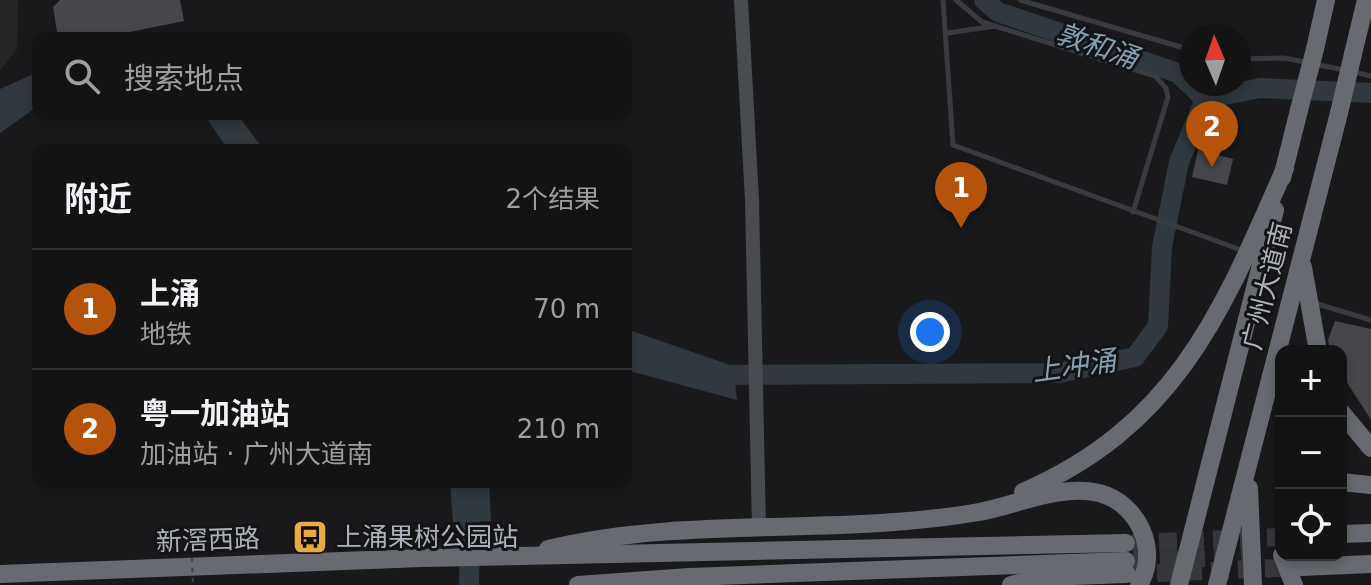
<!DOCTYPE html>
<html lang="zh">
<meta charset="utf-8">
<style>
:root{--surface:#131314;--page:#202022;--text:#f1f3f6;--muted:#9d9ea0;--line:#323234;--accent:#b45309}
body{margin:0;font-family:"DejaVu Sans","Noto Sans SC",sans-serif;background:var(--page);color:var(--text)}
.controls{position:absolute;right:24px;bottom:24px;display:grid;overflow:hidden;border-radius:16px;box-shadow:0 4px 12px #0003}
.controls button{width:72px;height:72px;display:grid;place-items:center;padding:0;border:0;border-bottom:2px solid var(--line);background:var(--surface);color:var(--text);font:40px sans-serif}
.compass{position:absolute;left:1179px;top:24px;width:72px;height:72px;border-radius:50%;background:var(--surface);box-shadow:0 4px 12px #0003;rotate:358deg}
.you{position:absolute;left:930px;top:332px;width:28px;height:28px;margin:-20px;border:6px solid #fff;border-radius:50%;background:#1a73e8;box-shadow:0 0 0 12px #1a73e833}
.badge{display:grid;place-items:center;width:52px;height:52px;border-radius:50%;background:var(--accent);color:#fff;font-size:26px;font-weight:700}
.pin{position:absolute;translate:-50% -66px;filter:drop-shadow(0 2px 4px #0008)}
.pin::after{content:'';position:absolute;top:42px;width:28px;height:24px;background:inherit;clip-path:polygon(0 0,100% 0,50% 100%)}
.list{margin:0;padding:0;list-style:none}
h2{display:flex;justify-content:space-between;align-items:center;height:104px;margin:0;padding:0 32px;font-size:34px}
h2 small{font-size:26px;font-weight:400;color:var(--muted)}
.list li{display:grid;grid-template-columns:52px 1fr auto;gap:24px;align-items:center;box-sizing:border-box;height:120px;padding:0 32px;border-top:2px solid var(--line)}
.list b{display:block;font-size:30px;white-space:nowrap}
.list p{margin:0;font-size:26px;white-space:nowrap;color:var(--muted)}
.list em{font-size:26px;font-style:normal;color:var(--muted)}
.icon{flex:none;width:44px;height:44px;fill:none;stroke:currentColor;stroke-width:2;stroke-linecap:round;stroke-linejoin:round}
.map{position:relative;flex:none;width:1371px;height:585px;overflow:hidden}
.search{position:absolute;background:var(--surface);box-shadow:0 4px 12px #0003;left:32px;top:32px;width:600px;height:88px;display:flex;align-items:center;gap:20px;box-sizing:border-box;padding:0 28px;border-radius:16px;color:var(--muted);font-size:30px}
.panel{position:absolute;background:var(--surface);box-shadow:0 4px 12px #0003;left:32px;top:144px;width:600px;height:344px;border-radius:16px}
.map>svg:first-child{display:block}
</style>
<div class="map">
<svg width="1371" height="585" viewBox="0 0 1371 585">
<rect width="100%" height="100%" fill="#19191b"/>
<path fill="#252528" d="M 0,0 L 18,0 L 17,49 L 0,71 Z"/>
<g fill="#2f393f">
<path d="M 38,72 L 38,106 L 0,133 L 0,89 Z"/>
<path d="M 204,114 L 237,114 L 264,150 L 228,150 Z"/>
<path d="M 626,329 L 733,366 L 737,400 L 626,370 Z"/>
<path d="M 450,482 L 489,482 L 491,521 L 453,522 Z"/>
</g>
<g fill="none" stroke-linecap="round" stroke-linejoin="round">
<g stroke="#2f393f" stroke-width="20">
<path d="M 984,0 L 998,12 L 1178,73 L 1205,99"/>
<path d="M 710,375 L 1059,373 L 1135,357 L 1158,326 L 1162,247 L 1179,162 L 1205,99 L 1260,88 L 1371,93"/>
<path d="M 469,585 L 471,482"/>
</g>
</g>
<g fill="#46474b">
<path d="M 60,0 L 180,0 L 184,21 L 100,38 L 58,38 L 53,7 Z"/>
<path d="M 1198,150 L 1233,159 L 1227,185 L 1192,177 Z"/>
<path d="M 1335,321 L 1371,329 L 1371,420 L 1341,373 L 1341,351 L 1330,351 L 1328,340 Z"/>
</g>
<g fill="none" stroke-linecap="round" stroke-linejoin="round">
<g stroke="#36373b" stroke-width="18" stroke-dasharray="18 9" stroke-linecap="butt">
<path d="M 1132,543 L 1281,537"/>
<path d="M 1133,561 L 1268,556"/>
<path d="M 1130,574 L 1300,567"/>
</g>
<path stroke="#404347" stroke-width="2" stroke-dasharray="4 6" stroke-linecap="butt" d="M 191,538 L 196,528 L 202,535 L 205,551"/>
<g stroke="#3a3b40" stroke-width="5">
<path d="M 943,0 L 953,145 L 1244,251"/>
<path d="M 956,0 L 982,22 L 1155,76 L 1166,88 L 1168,97 L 1133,212"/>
<path d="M 1020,0 L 1191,50"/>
<path d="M 948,33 L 995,26"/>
<path d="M 1239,59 L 1284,58 L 1344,70"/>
<path d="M 1354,72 L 1371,76"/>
<path d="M 1314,303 L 1371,320"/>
</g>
<path stroke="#484b50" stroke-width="14" d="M 741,0 L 752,200 L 759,528"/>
<g stroke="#676a71" stroke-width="18">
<path d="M 1315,49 L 1326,0"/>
<path d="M 1353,54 L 1366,0"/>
<path d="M 1282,178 L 1299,110"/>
<path d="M 1303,267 L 1318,351"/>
<path d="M 1341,412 L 1371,448"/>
<path d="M 1341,482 L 1371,485"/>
<path d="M 1249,488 L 1253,585"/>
<path d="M 1023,492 C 1177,425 1222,312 1285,168"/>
<path d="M 1341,534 L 1371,533"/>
<path d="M 548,549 C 689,515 837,537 979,512 C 1017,505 1060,484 1099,493 C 1138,503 1160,550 1139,585"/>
<path d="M 1282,555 L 1294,585"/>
<path d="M 1302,567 L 1371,564"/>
<path d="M 0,574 L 422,558 L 1126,543"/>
<path d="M 578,585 L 689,577 L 1126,561"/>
<path d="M 1011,585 L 1045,577 L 1127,574"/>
<path d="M 1179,585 L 1275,210"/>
<path d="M 1217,585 L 1339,113"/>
</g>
<path stroke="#404347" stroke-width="2" stroke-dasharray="4 6" stroke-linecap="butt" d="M 191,538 L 193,585"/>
<g stroke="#676a71" stroke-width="18">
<path d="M 1299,110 L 1315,49"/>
<path d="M 1339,113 L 1353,54"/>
</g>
</g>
<defs>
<g id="bus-square" transform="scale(1.8)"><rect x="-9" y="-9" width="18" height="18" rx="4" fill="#eaaa42" stroke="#141416"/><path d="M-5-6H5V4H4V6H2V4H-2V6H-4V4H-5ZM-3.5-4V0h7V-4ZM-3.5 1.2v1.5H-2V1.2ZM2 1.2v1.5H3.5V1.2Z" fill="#111"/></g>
</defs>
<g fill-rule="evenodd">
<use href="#bus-square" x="310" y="537"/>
</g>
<g text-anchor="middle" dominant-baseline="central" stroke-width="6" stroke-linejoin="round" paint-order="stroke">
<g font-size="26" fill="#acb1ba" stroke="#141416">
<text transform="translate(1267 286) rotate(-76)">广州大道南</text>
<text transform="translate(208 540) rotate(-2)">新滘西路</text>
</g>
<g font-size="26" fill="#acb1ba" stroke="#141416" text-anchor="start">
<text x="336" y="537">上涌果树公园站</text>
</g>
<g font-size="28" font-style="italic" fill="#85a0b3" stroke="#141416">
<text transform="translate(1097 46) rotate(19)">敦和涌</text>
<text transform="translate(1074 366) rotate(-8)">上冲涌</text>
</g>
</g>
</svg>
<div class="controls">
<button>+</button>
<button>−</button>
<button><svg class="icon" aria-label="locate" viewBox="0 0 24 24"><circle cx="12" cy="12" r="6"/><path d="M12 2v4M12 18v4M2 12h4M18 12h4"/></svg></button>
</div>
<svg class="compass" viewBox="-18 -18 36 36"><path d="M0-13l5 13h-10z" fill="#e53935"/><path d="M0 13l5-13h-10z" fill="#9d9ea0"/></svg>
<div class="you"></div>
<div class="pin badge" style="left:961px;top:228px">1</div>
<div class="pin badge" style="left:1212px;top:167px">2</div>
<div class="search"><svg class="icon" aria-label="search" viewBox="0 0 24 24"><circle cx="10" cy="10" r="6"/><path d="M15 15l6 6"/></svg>搜索地点</div>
<section class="panel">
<h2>附近<small>2个结果</small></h2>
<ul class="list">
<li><span class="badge">1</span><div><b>上涌</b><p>地铁</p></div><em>70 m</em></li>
<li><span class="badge">2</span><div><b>粤一加油站</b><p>加油站 · 广州大道南</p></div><em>210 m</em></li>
</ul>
</section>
</div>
